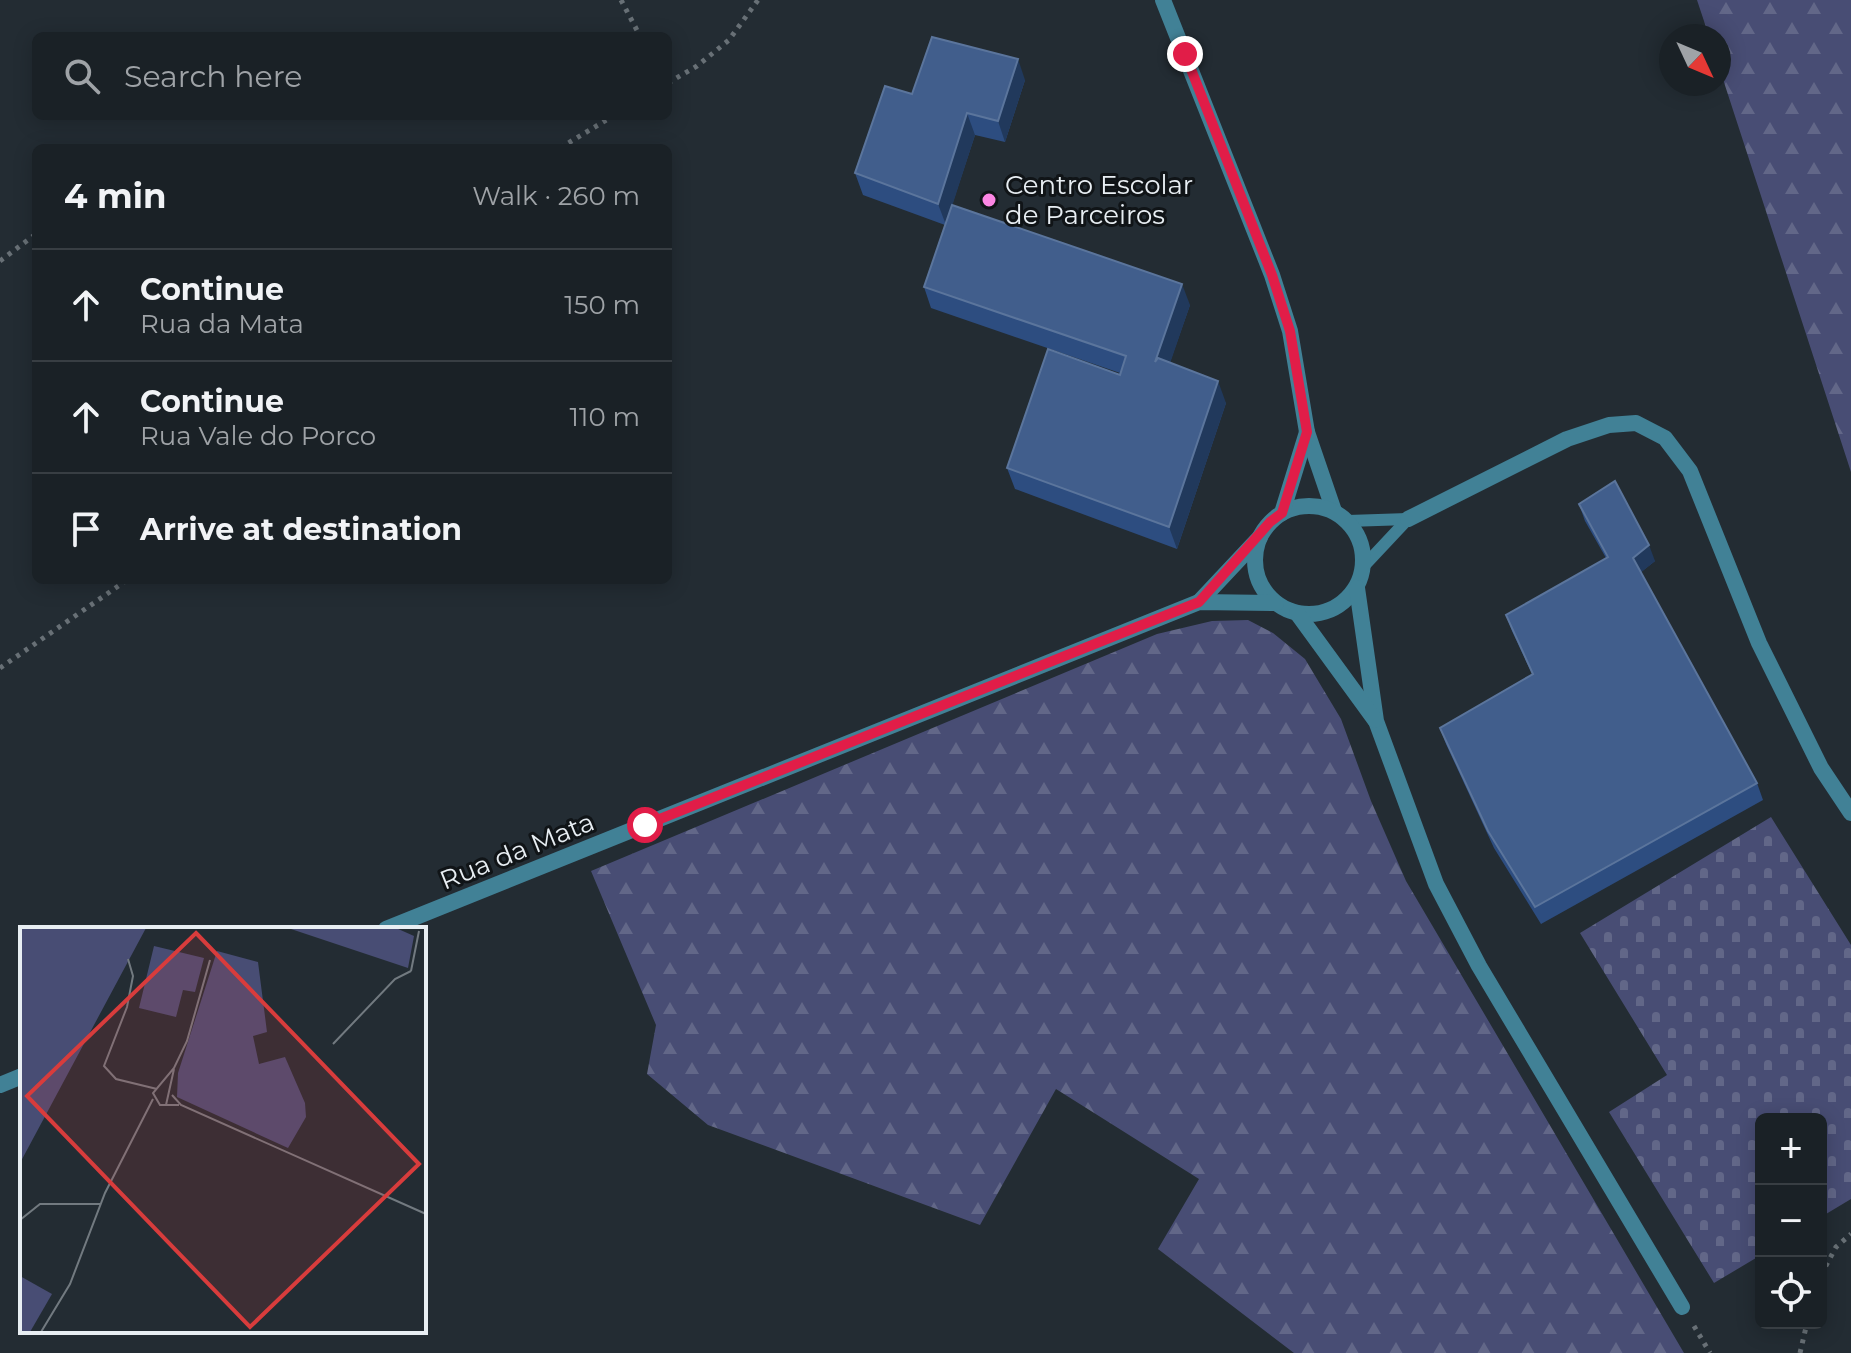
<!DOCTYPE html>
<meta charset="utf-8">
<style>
:root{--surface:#1a2126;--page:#272e32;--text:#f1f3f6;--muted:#9fa3a7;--line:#383e43}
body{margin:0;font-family:Montserrat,sans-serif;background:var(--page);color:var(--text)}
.controls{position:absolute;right:24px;bottom:24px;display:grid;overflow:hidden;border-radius:12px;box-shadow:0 4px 20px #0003}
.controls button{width:72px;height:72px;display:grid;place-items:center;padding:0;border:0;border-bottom:2px solid var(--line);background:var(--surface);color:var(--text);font:40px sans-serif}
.compass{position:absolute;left:1659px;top:24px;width:72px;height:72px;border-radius:50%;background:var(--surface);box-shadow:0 4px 20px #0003;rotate:134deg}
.stop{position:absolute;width:24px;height:24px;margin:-18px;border:6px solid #e11d48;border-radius:50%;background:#fff}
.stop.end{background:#e11d48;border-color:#fff;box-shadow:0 2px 8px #0008}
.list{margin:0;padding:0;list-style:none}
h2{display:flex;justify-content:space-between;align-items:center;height:104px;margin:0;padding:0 32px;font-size:34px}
h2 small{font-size:26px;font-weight:400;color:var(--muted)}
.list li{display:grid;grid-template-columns:52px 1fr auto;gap:24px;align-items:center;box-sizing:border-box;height:112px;padding:0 32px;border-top:2px solid var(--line)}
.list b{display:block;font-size:30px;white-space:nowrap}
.list p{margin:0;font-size:26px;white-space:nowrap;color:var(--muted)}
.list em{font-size:26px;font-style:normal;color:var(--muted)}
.icon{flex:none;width:44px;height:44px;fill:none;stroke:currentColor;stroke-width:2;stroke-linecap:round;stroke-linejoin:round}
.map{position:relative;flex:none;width:1851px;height:1353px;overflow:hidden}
.search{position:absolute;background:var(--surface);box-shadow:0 4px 20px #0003;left:32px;top:32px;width:640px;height:88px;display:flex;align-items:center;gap:20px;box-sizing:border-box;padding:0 28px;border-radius:12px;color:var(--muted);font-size:30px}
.panel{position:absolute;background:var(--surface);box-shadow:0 4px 20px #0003;left:32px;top:144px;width:640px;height:440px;border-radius:12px}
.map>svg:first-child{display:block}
</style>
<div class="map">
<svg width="1851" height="1353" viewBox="0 0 1851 1353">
<defs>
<pattern id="forest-firs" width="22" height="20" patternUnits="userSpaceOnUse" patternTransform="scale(2)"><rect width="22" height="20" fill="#484d74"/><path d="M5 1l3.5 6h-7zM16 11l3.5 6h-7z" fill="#626788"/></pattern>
<pattern id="cemetery-stones" width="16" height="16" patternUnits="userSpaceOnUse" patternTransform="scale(2)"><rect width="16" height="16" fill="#484d74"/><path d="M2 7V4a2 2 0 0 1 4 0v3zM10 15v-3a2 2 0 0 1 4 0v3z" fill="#626788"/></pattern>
</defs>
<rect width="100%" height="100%" fill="#232c33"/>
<g fill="url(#forest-firs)">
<path d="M 1697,0 L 1851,0 L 1851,472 L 1719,67 L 1719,36 L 1709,36 Z"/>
<path d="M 1248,620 L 1273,633 L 1305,659 L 1341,719 L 1371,801 L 1406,881 L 1684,1353 L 1294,1353 L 1158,1249 L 1199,1179 L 1056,1089 L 980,1225 L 708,1125 L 647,1074 L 656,1025 L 591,871 L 1157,634 L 1212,621 Z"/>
</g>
<path fill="url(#cemetery-stones)" d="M 1771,817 L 1851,945 L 1851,1199 L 1821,1217 L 1821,1119 L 1761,1119 L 1761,1255 L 1714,1283 L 1609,1112 L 1667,1075 L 1580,933 Z"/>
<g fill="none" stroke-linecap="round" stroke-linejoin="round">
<g stroke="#687076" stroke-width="5" stroke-dasharray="4 6" stroke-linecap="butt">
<path d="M 621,0 L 640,36"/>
<path d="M 668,83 L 697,66 L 729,40 L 758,0"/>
<path d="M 560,148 L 613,116"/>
<path d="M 0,261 L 36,234"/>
<path d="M 0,668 L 127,580"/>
<path d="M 1821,1275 L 1836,1247 L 1851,1234"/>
<path d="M 1694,1326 L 1710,1353"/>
<path d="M 1800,1353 L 1807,1323"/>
</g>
<g stroke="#418196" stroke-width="12">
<path d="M 1348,521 L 1408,519"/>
<path d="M 1363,567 L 1408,519"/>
</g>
<g stroke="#418196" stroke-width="16">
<path d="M 1163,0 L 1272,275 L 1290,331 L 1307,432 L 1334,511"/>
<circle cx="1309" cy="560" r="54"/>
<path d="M 1282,513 L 1307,432"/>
<path d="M 1408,519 L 1567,439 L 1609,425 L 1636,423 L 1665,438 L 1690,471 L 1759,643 L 1821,768 L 1851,813"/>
<path d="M 1357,588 L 1376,721 L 1436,884 L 1479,966 L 1682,1307"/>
<path d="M 1199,602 L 1260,537"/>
<path d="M 1297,613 L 1375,720"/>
<path d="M 386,929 L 1199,602 L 1276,603"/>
<path d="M 0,1085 L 22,1076"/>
</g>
</g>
<g fill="#2d4d80">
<path d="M 1025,80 L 1005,142 L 975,135 L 952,205 L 1190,305 L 1170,362 L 1226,403 L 1177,549 L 1015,489 L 1007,468 L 1120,373 L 931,308 L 924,287 L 945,225 L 863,195 L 855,173 L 912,94 Z"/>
<path d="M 1579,504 L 1655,561 L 1641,572 L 1757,783 L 1763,800 L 1541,924 L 1494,848 L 1446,744 L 1440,728 L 1532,674 L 1512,631 L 1506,615 L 1606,558 L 1585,521 Z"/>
</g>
<g fill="#21395c">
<path d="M 1018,59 L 1025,80 L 1005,142 L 998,121 Z"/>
<path d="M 967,113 L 975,135 L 946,225 L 938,204 Z"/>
<path d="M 1182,284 L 1190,305 L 1163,384 L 1155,362 Z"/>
<path d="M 1218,381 L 1226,403 L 1177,549 L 1169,527 Z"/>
<path d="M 1649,545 L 1655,561 L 1639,574 L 1633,558 Z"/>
</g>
<g fill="#415e8c" stroke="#5b759c" stroke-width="2">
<path d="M 932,37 L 1018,59 L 998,121 L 967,113 L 938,204 L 855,173 L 885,86 L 912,94 Z"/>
<path d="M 952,205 L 1182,284 L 1155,362 L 1158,358 L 1218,381 L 1169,527 L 1007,468 L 1048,349 L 1120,375 L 1126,356 L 924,287 Z"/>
<path d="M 1615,481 L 1649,545 L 1633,558 L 1757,783 L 1535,907 L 1488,831 L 1440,728 L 1533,674 L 1506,615 L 1608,557 L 1579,504 Z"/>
</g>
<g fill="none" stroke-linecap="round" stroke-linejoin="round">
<path stroke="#e11d48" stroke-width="10" d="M 645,825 L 1199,602 L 1270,522 L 1282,513 L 1307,432 L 1290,331 L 1272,275 L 1185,54"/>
</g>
<circle fill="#fc86e4" stroke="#101417" stroke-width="3" cx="989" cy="200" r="8"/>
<g text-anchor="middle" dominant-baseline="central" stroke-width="6" stroke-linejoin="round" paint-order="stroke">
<g font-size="26" fill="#e8eef3" stroke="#101417" text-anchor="start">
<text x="1005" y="185">Centro Escolar<tspan x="1005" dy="30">de Parceiros</tspan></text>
</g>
<g font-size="26" fill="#e8eef3" stroke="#101417">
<text transform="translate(517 851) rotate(-22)">Rua da Mata</text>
</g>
</g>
<g transform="translate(20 927)">
<rect width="406" height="406" fill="#232c33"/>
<path d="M 0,1 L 126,1 L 0,236 ZM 268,1 L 376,1 L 394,9 L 388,41 ZM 197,24 L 238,35 L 247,105 L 233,109 L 239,137 L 265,130 L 285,176 L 286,190 L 268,221 L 157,170 L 158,146 Z" fill="#484d74"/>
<path d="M 134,19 L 184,31 L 175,65 L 163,63 L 156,90 L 119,81 Z" fill="#484d74"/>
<path d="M 0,349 L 32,367 L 10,405 L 0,405 Z" fill="#484d74"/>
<path fill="none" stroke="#727a80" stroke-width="2" d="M 108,32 L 113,49 L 107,80 L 84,139 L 96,152 L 137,162M 391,44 L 399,4M 313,117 L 375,52 L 391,44M 152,168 L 161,178 L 406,287M 146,178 L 154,142M 159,178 L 140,178 L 133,166 L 154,141 L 167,114 L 190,33M 0,293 L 20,277 L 80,277M 21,405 L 50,357 L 85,266 L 133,172"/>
<path fill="#d83c3c" fill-opacity="0.15" stroke="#d83c3c" stroke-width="4" d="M 176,6 L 399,237 L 230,400 L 7,169 Z"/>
<rect width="406" height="406" fill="none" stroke="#e8eef3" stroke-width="4"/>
</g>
</svg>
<div class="controls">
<button>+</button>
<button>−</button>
<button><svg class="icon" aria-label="locate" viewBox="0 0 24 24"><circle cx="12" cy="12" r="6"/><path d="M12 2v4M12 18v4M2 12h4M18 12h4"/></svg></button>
</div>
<svg class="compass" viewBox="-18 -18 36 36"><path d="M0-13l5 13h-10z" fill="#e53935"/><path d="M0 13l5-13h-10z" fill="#9fa3a7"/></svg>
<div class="stop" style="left:645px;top:825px"></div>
<div class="stop end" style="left:1185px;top:54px"></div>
<div class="search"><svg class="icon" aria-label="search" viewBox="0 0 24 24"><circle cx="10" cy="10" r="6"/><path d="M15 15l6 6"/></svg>Search here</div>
<section class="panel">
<h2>4 min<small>Walk · 260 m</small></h2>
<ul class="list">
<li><svg class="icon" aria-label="ahead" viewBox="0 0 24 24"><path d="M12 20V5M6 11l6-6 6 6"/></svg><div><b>Continue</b><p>Rua da Mata</p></div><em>150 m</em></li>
<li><svg class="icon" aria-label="ahead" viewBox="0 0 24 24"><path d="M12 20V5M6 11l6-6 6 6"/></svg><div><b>Continue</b><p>Rua Vale do Porco</p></div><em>110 m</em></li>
<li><svg class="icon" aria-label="arrive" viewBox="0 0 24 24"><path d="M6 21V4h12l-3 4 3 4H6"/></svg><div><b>Arrive at destination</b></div></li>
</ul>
</section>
</div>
